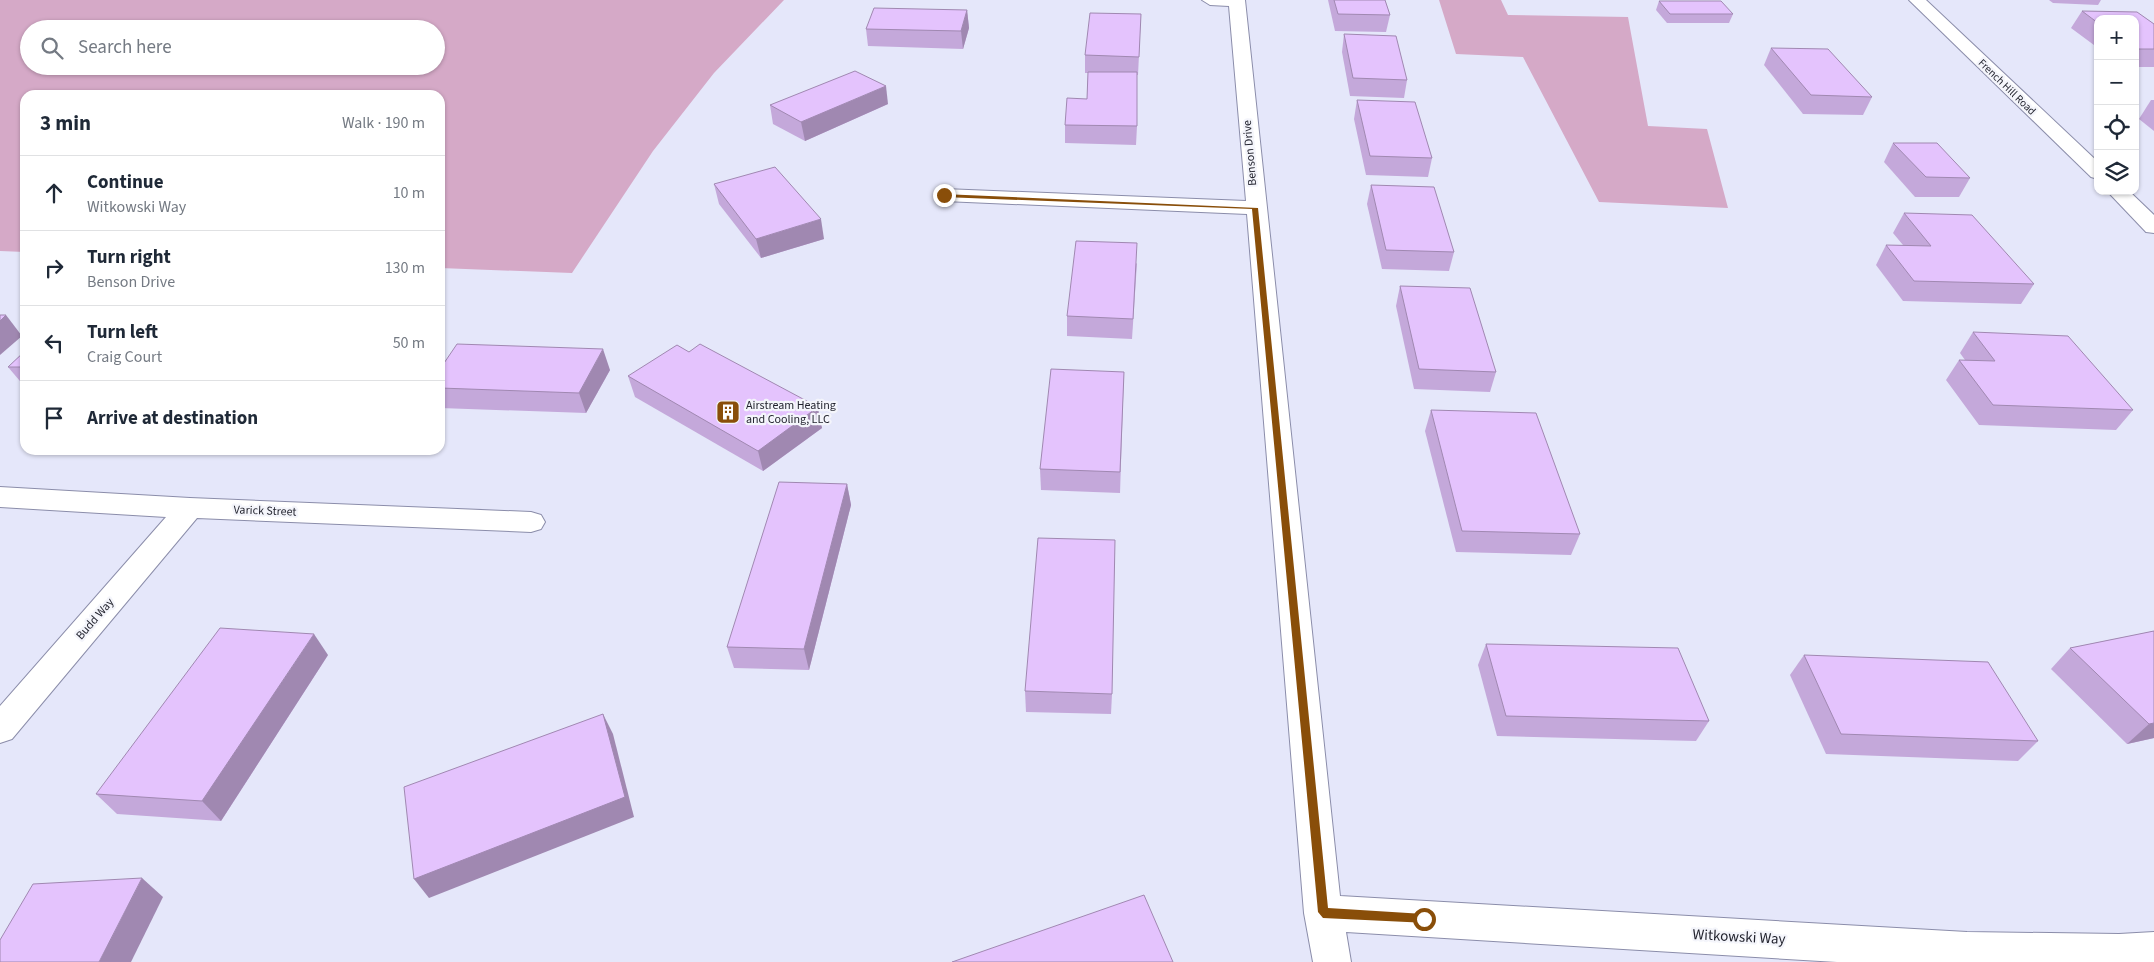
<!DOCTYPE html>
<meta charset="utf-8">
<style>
:root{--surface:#fff;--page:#f6f6f7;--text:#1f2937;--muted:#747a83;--line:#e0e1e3}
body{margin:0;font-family:"Source Sans 3",sans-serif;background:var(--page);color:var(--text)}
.controls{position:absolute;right:15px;top:15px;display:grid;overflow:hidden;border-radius:10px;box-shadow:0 1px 4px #0004}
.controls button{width:45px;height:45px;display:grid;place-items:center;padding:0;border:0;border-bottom:1px solid var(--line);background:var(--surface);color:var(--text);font:25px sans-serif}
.stop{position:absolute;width:15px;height:15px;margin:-11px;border:4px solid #894e09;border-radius:50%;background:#fff}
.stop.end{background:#894e09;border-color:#fff;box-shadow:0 1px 5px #0008}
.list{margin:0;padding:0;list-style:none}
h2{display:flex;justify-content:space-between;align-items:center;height:65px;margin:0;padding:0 20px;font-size:21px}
h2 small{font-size:16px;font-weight:400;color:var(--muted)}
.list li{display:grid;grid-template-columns:32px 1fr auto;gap:15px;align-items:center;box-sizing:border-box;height:75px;padding:0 20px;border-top:1px solid var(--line)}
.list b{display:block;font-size:19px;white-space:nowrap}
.list p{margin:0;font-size:16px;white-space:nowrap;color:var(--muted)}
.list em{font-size:16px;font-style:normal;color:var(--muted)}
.icon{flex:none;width:28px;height:28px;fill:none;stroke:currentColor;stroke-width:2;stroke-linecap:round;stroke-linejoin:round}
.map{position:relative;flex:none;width:2154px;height:962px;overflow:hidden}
.search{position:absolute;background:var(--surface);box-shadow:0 1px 4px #0004;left:20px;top:20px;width:425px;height:55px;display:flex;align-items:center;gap:12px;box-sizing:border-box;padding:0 18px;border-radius:28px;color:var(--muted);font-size:19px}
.panel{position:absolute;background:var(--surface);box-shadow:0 1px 4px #0004;left:20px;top:90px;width:425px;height:365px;border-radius:15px}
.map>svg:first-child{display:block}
</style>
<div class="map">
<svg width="2154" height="962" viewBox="0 0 2154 962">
<rect width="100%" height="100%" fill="#e5e7fa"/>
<g fill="#d5a9c7" fill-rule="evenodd">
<path d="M 0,0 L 784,0 L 714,73 L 653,151 L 572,273 L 440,268 L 440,95 L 25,95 L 25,252 L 0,251 ZM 29,29 L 436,29 L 436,66 L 29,66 Z"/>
<path d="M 1439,0 L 1501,0 L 1508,15 L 1628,17 L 1648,126 L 1707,129 L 1728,208 L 1599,202 L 1523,57 L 1456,54 Z"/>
</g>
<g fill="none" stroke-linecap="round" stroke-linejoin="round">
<g stroke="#8b8daa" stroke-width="2">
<g id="street">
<path d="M 1202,0 L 1245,0 L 1340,896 L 1967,932 L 2119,934 L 2154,932 L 2154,962 L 1837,962 L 1346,932 L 1351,962 L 1313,962 L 1304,913 L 1247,214 L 944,201 L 937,199 L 934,195 L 937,191 L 944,189 L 1246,201 L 1229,6 L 1210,5 Z"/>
<path d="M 0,487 L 190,498 L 531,512 L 541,515 L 545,522 L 541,529 L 531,532 L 197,518 L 12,739 L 0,743 L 0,706 L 166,517 L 0,507 Z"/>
</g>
</g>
<g stroke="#8b8daa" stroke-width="2">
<g id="secondary">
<path d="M 1909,0 L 1926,0 L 2098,162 L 2098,179 L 2091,177 Z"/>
<path d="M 2107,191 L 2129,191 L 2154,215 L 2154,233 L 2146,232 Z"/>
</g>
</g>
<use href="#street" fill="#fff" fill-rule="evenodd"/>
<use href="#secondary" fill="#fff" fill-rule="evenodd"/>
</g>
<g fill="#c4a8da">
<path d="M 1328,0 L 1385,0 L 1390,15 L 1386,32 L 1335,31 Z"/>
<path d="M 2049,0 L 2101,0 L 2098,5 L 2053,3 Z"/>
<path d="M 1659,1 L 1733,14 L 1729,23 L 1667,23 L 1656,10 Z"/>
<path d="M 967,10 L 969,28 L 963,49 L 868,46 L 866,29 Z"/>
<path d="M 2082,11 L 2137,12 L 2154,24 L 2154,67 L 2135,67 L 2135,19 L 2098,19 L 2098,48 L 2071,28 Z"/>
<path d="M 1141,14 L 1138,75 L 1137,75 L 1137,126 L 1136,145 L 1065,143 L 1065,125 L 1087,99 L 1088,73 L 1085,73 L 1085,55 Z"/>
<path d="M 1344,34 L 1407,80 L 1404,98 L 1350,96 L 1342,52 Z"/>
<path d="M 1771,48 L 1872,97 L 1863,115 L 1803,114 L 1764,65 Z"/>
<path d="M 1357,100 L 1432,158 L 1428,177 L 1366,175 L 1354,119 Z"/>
<path d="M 2151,100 L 2154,100 L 2154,131 L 2139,119 Z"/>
<path d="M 888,104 L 805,141 L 773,124 L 770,105 Z"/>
<path d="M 1893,143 L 1970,178 L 1959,197 L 1915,197 L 1884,162 Z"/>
<path d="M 714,184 L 824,239 L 761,258 L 719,204 Z"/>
<path d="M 1371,185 L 1454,252 L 1449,271 L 1382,269 L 1367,204 Z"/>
<path d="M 1904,213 L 2034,284 L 2021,304 L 1903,301 L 1876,265 L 1886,245 L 1903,245 L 1893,233 Z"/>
<path d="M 1137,263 L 1132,339 L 1067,336 L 1067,316 Z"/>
<path d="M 1400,286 L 1496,372 L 1490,392 L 1414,389 L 1396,306 Z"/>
<path d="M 1973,332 L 2133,410 L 2116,430 L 1979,425 L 1946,380 L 1959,360 L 1965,360 L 1960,353 Z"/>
<path d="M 25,351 L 25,387 L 8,367 Z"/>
<path d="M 689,352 L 822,428 L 763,471 L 635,397 L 628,376 Z"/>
<path d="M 440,369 L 610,370 L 586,413 L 440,408 Z"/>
<path d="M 1124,372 L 1120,493 L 1041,490 L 1040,469 Z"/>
<path d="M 1431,410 L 1580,534 L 1571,555 L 1456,552 L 1425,431 Z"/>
<path d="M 847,484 L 851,505 L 809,670 L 734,668 L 727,647 Z"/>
<path d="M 2154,631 L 2154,738 L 2127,744 L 2051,669 L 2070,648 Z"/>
<path d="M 1486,644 L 1709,721 L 1696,741 L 1497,736 L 1478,665 Z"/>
<path d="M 328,655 L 221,821 L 117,814 L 96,794 Z"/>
<path d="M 1804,655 L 2038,741 L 2018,761 L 1826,754 L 1790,675 Z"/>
<path d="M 1025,691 L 1112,694 L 1111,714 L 1026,712 Z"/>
</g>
<g fill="#a088b1">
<path d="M 967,10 L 969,28 L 963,49 L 961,31 Z"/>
<path d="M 886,86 L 888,104 L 805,141 L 801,122 Z"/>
<path d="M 821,219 L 824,239 L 761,258 L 756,239 Z"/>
<path d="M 6,315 L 22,336 L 0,355 L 0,321 Z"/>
<path d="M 603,349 L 610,370 L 586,413 L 579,393 Z"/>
<path d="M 818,407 L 822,428 L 763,471 L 758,451 Z"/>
<path d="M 847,484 L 851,505 L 809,670 L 804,649 Z"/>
<path d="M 314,634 L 328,655 L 221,821 L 202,801 Z"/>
<path d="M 603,714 L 613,734 L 634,817 L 429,898 L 414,879 Z"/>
<path d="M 2154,723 L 2154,738 L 2127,744 L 2149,724 Z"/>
<path d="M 142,878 L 163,897 L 131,962 L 99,962 Z"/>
</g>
<g fill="#e4c3fd" stroke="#a088b1">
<path d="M 1334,0 L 1385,0 L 1390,15 L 1338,14 Z"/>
<path d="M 1659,1 L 1721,1 L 1733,14 L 1670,14 Z"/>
<path d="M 874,8 L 967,10 L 961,31 L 866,29 Z"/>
<path d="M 2082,11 L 2137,12 L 2154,24 L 2154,49 L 2135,49 L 2135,19 L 2098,19 L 2098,23 Z"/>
<path d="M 1090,13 L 1141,14 L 1139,57 L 1085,55 Z"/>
<path d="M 1344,34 L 1396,36 L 1407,80 L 1353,78 Z"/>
<path d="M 1771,48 L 1828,49 L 1872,97 L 1811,95 Z"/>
<path d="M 855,71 L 886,86 L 801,122 L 770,105 Z"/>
<path d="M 1088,72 L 1137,72 L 1137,126 L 1065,125 L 1067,98 L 1087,99 Z"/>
<path d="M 1357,100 L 1415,102 L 1432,158 L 1370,156 Z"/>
<path d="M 1893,143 L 1937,143 L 1970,178 L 1926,177 Z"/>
<path d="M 775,167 L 821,219 L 756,239 L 714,184 Z"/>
<path d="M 1371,185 L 1434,187 L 1454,252 L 1386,250 Z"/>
<path d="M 1904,213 L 1972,215 L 2034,284 L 1914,281 L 1886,245 L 1931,246 Z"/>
<path d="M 1076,241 L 1137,243 L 1133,319 L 1067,316 Z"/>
<path d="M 1400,286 L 1470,288 L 1496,372 L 1419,369 Z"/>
<path d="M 0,315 L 6,315 L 0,321 Z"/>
<path d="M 1973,332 L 2068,336 L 2133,410 L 1993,405 L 1959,360 L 1995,361 Z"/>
<path d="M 457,344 L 603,349 L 579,393 L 440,388 L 440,369 Z"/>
<path d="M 700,344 L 818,407 L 758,451 L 628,376 L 677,345 L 689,352 Z"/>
<path d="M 25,351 L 25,367 L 8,367 Z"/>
<path d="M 1051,369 L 1124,372 L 1120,472 L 1040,469 Z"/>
<path d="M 1431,410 L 1536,413 L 1580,534 L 1462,531 Z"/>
<path d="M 779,482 L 847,484 L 804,649 L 727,647 Z"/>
<path d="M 1038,538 L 1115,540 L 1112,694 L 1025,691 Z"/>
<path d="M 220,628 L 314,634 L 202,801 L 96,794 Z"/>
<path d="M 2154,631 L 2154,723 L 2149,724 L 2070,648 Z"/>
<path d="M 1486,644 L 1678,648 L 1709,721 L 1506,716 Z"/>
<path d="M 1804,655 L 1988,662 L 2038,741 L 1841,734 Z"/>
<path d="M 603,714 L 625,797 L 414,879 L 404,787 Z"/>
<path d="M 142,878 L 99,962 L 0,962 L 0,940 L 33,884 Z"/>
<path d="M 1144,895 L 1173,962 L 952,962 Z"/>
</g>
<path fill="#894e09" d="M 942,194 L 1258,208 L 1328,908 L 1424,914 L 1428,915 L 1428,923 L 1323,918 L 1318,912 L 1252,209 L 944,197 Z"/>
<defs>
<g id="building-square" transform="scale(1.25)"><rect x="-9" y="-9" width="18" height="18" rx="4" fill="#894e09" stroke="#f4f5fb"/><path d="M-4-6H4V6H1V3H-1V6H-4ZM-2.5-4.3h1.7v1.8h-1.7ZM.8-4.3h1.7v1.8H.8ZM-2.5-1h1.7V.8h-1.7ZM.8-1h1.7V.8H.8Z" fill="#fff"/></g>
</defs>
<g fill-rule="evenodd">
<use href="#building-square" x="728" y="412"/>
</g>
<g text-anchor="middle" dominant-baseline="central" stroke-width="4.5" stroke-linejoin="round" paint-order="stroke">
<g font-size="11" fill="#1f202b" stroke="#f4f5fb">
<text transform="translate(2007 87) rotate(44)">French Hill Road</text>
</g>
<g font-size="12" fill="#1f202b" stroke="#f4f5fb">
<text transform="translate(1250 153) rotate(-95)">Benson Drive</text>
<text transform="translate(265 511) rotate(2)">Varick Street</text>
<text transform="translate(95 619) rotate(-49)">Budd Way</text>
</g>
<g font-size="12" fill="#1f202b" stroke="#f4f5fb" text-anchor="start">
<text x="746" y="405">Airstream Heating<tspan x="746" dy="14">and Cooling, LLC</tspan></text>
</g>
<g font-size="15" fill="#1f202b" stroke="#f4f5fb">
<text transform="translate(1739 937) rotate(3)">Witkowski Way</text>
</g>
</g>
</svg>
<div class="controls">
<button>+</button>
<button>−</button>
<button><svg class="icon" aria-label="locate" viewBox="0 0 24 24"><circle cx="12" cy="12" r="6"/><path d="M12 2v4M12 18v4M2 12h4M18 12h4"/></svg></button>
<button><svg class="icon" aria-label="layers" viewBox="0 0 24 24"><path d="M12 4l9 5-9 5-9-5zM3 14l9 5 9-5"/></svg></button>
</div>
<div class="stop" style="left:1424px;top:919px"></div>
<div class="stop end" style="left:944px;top:195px"></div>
<div class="search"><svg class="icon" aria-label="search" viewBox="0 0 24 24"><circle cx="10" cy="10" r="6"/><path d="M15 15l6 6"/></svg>Search here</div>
<section class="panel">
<h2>3 min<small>Walk · 190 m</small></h2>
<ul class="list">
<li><svg class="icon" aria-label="ahead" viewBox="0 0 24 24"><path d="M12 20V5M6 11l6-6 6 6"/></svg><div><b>Continue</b><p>Witkowski Way</p></div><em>10 m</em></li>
<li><svg class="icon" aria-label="right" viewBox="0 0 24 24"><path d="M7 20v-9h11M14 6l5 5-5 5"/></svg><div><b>Turn right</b><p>Benson Drive</p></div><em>130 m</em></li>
<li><svg class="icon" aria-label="left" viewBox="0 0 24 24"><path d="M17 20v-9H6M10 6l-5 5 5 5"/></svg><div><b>Turn left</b><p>Craig Court</p></div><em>50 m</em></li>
<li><svg class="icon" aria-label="arrive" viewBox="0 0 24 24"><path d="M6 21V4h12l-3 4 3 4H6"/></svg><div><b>Arrive at destination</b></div></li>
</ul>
</section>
</div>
